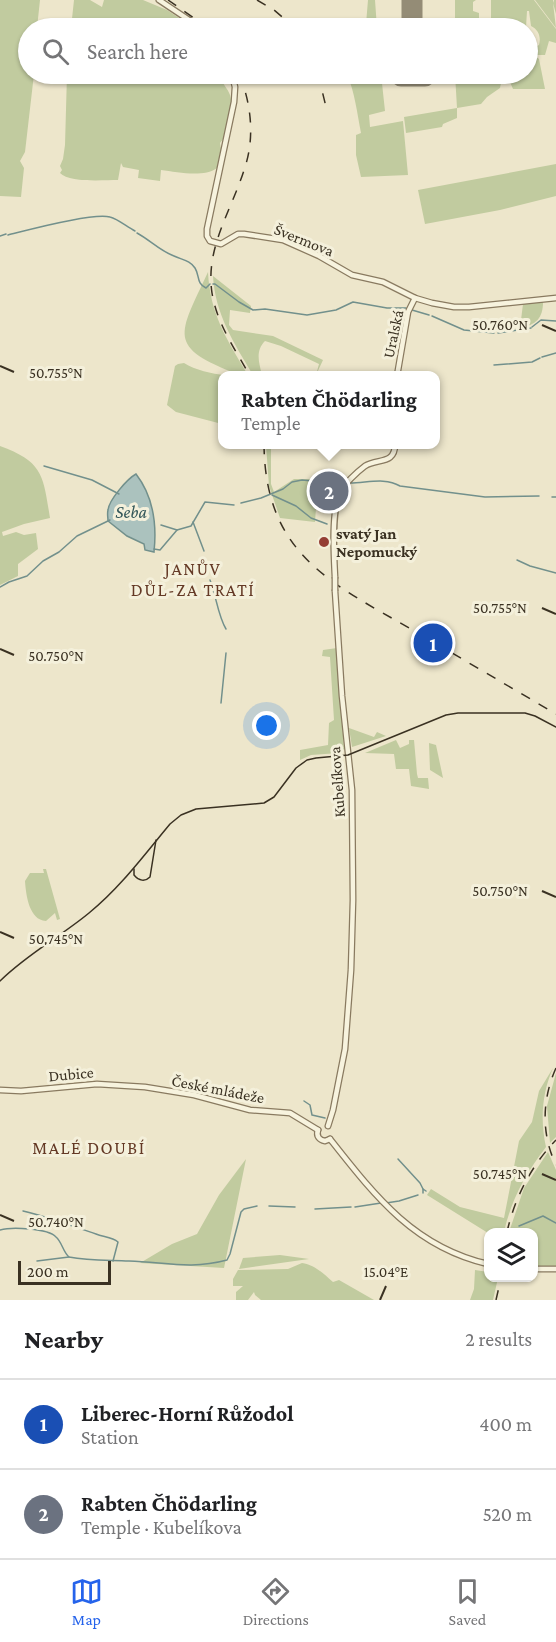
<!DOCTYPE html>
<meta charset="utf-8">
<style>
:root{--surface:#fff;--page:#f6f6f6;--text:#202124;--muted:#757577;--line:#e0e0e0;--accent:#2563eb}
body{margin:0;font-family:"Crimson Pro",serif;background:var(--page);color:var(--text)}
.controls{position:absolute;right:18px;bottom:18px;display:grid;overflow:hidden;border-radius:12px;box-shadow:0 2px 4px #0004}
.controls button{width:54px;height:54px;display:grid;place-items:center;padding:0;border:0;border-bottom:2px solid var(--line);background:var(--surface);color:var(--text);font:30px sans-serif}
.scale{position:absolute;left:18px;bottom:15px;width:93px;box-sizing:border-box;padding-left:6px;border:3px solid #3a3122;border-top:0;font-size:16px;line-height:21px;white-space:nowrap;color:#3a3122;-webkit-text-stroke:4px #f4f0db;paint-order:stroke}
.you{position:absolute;left:267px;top:726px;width:21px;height:21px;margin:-15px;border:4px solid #fff;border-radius:50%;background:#1a73e8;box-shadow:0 0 0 9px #1a73e833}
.badge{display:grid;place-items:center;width:39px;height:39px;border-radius:50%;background:var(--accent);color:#fff;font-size:20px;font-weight:700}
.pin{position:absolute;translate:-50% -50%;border:3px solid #fff;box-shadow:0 2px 6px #0006}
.popup{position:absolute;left:218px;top:371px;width:222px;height:78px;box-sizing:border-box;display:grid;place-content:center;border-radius:12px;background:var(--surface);filter:drop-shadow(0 2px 4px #0005);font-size:20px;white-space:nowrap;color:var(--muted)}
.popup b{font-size:22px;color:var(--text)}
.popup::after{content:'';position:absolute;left:50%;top:100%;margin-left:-12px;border:12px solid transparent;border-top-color:var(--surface)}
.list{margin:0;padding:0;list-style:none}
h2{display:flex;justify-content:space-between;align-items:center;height:78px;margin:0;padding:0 24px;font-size:26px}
h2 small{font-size:20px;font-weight:400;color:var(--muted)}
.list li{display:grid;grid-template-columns:39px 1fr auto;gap:18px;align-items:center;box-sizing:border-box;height:90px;padding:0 24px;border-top:2px solid var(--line)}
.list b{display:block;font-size:22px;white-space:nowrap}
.list p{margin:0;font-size:20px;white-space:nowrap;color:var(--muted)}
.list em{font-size:20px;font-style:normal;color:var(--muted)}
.icon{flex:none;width:33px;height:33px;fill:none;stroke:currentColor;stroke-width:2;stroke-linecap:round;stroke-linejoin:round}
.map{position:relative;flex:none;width:556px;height:1300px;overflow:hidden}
.search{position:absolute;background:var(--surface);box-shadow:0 2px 4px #0004;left:18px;right:18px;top:18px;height:66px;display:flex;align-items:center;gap:15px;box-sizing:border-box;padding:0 21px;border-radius:33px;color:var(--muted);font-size:22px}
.sheet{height:258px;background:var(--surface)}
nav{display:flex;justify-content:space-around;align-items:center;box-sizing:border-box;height:84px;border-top:2px solid var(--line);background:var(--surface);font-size:16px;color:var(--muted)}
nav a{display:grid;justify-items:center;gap:3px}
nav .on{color:var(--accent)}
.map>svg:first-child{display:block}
</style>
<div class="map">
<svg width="556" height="1300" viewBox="0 0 556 1300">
<rect width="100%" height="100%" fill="#ede6cb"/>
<g fill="#c1cb9f">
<path d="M 0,0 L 40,0 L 37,28 L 28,28 L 28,74 L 34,74 L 25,152 L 20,161 L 24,168 L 21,197 L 0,196 Z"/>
<path d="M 74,0 L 90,0 L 102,7 L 104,0 L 143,0 L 167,10 L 194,28 L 71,28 Z"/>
<path d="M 368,0 L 375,0 L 377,28 L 351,28 L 366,24 Z"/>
<path d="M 455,0 L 476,0 L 473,2 L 473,11 L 479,13 L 479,28 L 455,28 Z"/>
<path d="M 491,0 L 534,0 L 556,29 L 556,43 L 549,41 L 545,55 L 537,55 L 531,49 L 539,45 C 541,37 539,30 531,26 L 529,11 L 527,11 L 526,27 L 501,28 L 491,20 Z"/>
<path d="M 535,0 L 553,0 L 553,3 L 554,0 L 556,0 L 556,14 L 553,3 L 556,28 Z"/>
<path d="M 528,50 L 539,59 L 545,89 L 513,89 L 510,82 L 501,83 L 500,88 L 487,97 L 481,104 L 457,108 L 457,118 L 443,124 L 442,127 L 406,133 L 404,117 L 457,108 L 455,74 L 480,74 L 481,76 L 483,74 L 528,74 Z"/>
<path d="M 67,74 L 227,74 L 222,78 C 223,86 227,87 230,95 C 234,107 227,125 224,138 L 220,143 L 221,149 L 217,168 C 203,178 178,172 161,170 L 160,181 L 138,178 L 139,170 L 123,167 L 121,163 L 118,180 C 103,180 69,183 60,173 L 62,170 L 60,166 L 63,159 L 65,145 Z"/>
<path d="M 347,74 L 381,74 L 385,111 L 369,115 L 370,127 L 403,121 L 408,175 L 361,177 L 356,155 L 356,135 L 361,133 C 357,113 355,93 347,74 Z"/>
<path d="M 556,164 L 556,196 L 500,210 L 425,224 L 418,190 Z"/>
<path d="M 208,272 C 210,314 227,340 248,375 L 238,375 L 240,375 C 165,347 179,335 208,272 Z"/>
<path d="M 213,276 L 251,306 L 250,313 L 230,310 L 229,325 L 233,330 L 273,336 L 323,360 L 316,375 L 319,364 L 281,346 L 265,341 C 255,351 259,363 262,375 L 253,375 C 234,343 215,314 213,276 Z"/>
<path d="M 543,302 C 543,318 536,325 520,328 L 523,304 Z"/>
<path d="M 184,363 C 195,370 212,374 225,375 L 222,376 L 222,424 L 176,412 L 167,405 L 175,366 L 178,364 Z"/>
<path d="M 266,445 L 271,445 L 271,484 L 274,492 L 294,479 L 318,479 L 315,522 L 280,518 L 269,486 Z"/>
<path d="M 0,446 C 44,462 43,476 50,518 L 24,524 L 2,532 L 3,536 L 16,532 L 24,535 L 36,533 L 38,549 L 18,564 L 18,576 L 0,585 Z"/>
<path d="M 337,648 L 344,749 L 339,753 L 311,755 L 300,760 L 300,750 L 328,745 L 329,723 L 334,720 L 330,657 L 322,656 L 323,650 Z"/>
<path d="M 349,728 L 374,737 L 377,732 L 386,736 L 352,747 Z"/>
<path d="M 396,740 L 400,748 L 409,744 L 409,740 L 414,740 L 417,774 L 418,778 L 428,778 L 429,789 L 411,786 L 409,769 L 396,769 L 394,754 L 365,753 Z"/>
<path d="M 429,743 L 436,745 L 443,778 L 430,770 Z"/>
<path d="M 43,869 L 46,869 L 60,919 L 57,920 L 55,913 L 46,921 C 29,920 26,895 25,881 L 30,873 L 44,873 Z"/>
<path d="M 553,1068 C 542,1093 540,1120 546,1147 C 526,1173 511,1200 504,1232 L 488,1233 L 427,1195 L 431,1189 L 460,1207 L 504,1218 L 519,1141 L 532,1122 L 539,1091 Z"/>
<path d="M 556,1073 L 556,1137 L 550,1143 L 547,1106 Z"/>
<path d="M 548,1152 L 556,1170 L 556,1267 L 534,1266 L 534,1232 L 509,1232 L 524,1188 Z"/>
<path d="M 246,1159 L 224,1268 L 140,1263 L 172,1244 L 197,1234 L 219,1195 Z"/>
<path d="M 280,1255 L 309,1259 L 239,1269 L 243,1258 Z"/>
<path d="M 302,1263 C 315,1265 324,1274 333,1282 L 339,1280 L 374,1300 L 261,1300 L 255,1295 L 254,1292 L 248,1300 L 236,1300 L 236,1292 L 243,1286 L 233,1286 L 233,1279 L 238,1270 L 288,1269 Z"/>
<path d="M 475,1270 L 488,1272 L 488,1278 L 498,1278 L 493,1300 L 470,1300 L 474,1289 Z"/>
</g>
<path fill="#abc2be" stroke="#72908c" stroke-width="1.5" d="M 136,474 C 153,496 157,524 154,552 L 145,550 L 144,544 L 127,536 L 108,521 C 108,517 107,514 108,510 C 109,500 127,479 136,474 Z"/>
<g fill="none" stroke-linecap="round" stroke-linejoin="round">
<g stroke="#72908c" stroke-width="1.5">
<path d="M 137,233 C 150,240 160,251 174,256 C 182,260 190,260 195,268 C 200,276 196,283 206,288 L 210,284"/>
<path d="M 8,235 C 28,230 93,212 110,217 C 118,219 127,227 135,231"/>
<path d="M 0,236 L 6,234"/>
<path d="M 213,284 L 215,284 L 239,302 L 253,310 L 265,309 L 307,315 L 336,310 L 353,302 L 387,308 L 406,308"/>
<path d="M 412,310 L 429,315"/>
<path d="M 432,316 L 464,330 L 494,333"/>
<path d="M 532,327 L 541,320 L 556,321"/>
<path d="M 498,333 L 531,328"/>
<path d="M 542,357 L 556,353"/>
<path d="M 494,365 L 532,362 L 540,358"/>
<path d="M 44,466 L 92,480 L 119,494"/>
<path d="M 350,483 C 367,483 385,477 400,486 L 485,497 L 539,496"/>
<path d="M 272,495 L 296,506 L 311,518 L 327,524"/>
<path d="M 552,497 L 556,497"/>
<path d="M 241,503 L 261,498 L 283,489 L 292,482 L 302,480 L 343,484"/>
<path d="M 193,522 L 204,551"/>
<path d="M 161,525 L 177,530 L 191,526 L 205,502 L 234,505"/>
<path d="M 154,549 L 160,550 L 177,530"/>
<path d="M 517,560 L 530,566 L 556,573"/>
<path d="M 210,580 C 216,595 218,616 226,629"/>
<path d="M 0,587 L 9,582 L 27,576 L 43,561 L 59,552 L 77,536 L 110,520"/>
<path d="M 221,703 L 226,653"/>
<path d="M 304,1101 L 310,1105 L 312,1115 L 325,1118"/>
<path d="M 398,1159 L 420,1183 L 423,1189"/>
<path d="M 423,1193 L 423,1189 L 426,1191"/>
<path d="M 386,1203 L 399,1201 L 418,1195"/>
<path d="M 269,1206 L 295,1207"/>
<path d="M 355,1207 L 381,1203"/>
<path d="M 315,1209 L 351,1207"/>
<path d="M 23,1211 C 48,1217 72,1226 96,1234 C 103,1237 112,1237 118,1242 L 113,1261"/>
<path d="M 519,1226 L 543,1216 L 556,1223"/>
<path d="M 0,1230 C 11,1227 48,1228 56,1237 C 62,1242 63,1252 69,1257 C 89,1261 108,1260 129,1261 C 165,1262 190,1270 227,1260 L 230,1254 L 241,1212 L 244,1209 L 257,1206"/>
<path d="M 37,1261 L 69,1257"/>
</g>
<g stroke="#948c76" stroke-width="21">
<path d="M 412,0 L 412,28"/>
<path d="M 401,74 L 401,76 L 425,76 L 425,74"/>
</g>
<g stroke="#897a60" stroke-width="7">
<g id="tertiary">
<path d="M 159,0 L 201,28"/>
<path d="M 232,74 L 235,87 L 234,102 L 207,229 L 207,236 L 210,241 L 221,244 L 238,234 L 244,234 L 283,240 L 319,256 L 352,275 L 383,282 L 415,298 L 432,303 L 454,307 L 469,307 L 556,298"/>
<path d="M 397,376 L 408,312 L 415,298"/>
<path d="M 335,577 C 334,557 331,511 340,493 C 344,484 357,472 365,466 C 378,458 395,465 395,444"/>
<path d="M 0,1090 L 21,1091 L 97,1084 L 145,1087 L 194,1095 L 250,1110 L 290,1113 L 318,1130"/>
<path d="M 328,1126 L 333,1110 L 345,1049 L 351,970 L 353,900 L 352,790 L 342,696 L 335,591"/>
<path d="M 318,1130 C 316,1136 319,1140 325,1141 L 330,1139"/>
<path d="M 330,1139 C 375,1196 414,1247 488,1264"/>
<path d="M 534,1269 L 556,1269"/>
</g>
</g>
<use href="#tertiary" stroke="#f7f3de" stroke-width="4.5"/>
<g stroke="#3a3122" stroke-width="1.5">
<path d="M 134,869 L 134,875 C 139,881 145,882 150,877 L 156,840"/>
<path d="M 0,981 C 27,954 60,937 89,913 C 120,888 145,854 170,824 L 181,815 L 196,809 L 264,803 L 274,797 L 296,768 L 307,760 L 316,758 L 348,755 L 446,715 L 458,713 L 525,713 L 535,716 L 556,727"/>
</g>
<g stroke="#3a3122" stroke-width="1.5" stroke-dasharray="10 10" stroke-linecap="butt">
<path d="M 168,0 L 208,28"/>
<path d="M 257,0 L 274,10 L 295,28"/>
<path d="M 239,74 C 251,102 255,137 245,167 C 232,210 205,247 212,293 C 217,324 235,349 250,376"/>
<path d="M 318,74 L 327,111"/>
<path d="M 264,444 C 265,556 333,584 418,633 C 464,660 510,687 556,714"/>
<path d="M 556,1068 C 542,1099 541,1134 556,1165"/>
<path d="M 507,1232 C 515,1197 531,1166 556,1140"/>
<path d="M 496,1300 L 501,1278"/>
</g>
<g stroke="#897a60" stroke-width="7" stroke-linecap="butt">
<path id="tertiary-bridge" d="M 335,577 L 335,591"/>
</g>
<use href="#tertiary-bridge" stroke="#f7f3de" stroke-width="4.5"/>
</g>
<path fill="none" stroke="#3a3122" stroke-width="2" d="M 542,325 L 556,331M 0,366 L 14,372M 542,608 L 556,614M 0,649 L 14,655M 542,891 L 556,897M 0,932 L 14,938M 542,1174 L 556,1180M 0,1215 L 14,1221M 380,1300 L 386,1286"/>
<circle fill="#943e34" stroke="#f4f0db" stroke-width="2" cx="324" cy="542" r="6"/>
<g text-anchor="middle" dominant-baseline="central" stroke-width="6" stroke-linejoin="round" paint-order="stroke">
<g font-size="16" fill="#3a3122" stroke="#f4f0db">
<text transform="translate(304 240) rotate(22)">Švermova</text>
<text transform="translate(393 334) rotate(-78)">Uralská</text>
<text transform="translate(337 782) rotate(-94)">Kubelíkova</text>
<text transform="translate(71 1074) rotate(-5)">Dubice</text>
<text transform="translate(218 1089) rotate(11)">České mládeže</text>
</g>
<g font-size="16" font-weight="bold" fill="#3a3122" stroke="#f4f0db" text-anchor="start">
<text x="336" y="533">svatý Jan<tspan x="336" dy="18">Nepomucký</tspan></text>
</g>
<g font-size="18" font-style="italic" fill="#335759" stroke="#f4f0db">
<text x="131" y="512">Seba</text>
</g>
<g font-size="18" letter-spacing="1.5" fill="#643925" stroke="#f4f0db">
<text x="193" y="569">JANŮV<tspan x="193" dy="21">DŮL-ZA TRATÍ</tspan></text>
<text x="89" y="1148">MALÉ DOUBÍ</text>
</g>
</g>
<g font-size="15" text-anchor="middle" fill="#3a3122" stroke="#f4f0db" stroke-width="6" stroke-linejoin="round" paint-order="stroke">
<text x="500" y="330">50.760°N</text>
<text x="56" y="378">50.755°N</text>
<text x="500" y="613">50.755°N</text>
<text x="56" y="661">50.750°N</text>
<text x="500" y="896">50.750°N</text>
<text x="56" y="944">50.745°N</text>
<text x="500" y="1179">50.745°N</text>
<text x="56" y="1227">50.740°N</text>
<text x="386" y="1277">15.04°E</text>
</g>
</svg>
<div class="controls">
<button><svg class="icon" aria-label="layers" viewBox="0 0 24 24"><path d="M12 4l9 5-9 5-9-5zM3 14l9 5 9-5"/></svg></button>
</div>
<div class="scale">200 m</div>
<div class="you"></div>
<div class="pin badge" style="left:433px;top:643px;background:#1a4fb4">1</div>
<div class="pin badge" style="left:329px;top:491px;background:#6b7280">2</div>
<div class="popup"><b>Rabten Čhödarling</b>Temple</div>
<div class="search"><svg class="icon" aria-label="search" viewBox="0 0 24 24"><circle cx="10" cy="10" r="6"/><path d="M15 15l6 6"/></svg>Search here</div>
</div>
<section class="sheet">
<h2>Nearby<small>2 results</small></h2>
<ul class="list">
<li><span class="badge" style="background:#1a4fb4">1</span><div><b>Liberec-Horní Růžodol</b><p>Station</p></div><em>400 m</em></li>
<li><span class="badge" style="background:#6b7280">2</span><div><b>Rabten Čhödarling</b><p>Temple · Kubelíkova</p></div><em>520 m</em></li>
</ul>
</section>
<nav>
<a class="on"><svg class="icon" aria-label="map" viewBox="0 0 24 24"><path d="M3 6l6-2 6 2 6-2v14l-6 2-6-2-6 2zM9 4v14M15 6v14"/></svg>Map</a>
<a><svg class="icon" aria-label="directions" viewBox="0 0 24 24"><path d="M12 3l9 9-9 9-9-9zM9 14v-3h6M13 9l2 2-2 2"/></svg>Directions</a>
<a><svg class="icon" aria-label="saved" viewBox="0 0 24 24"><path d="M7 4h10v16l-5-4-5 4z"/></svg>Saved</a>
</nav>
